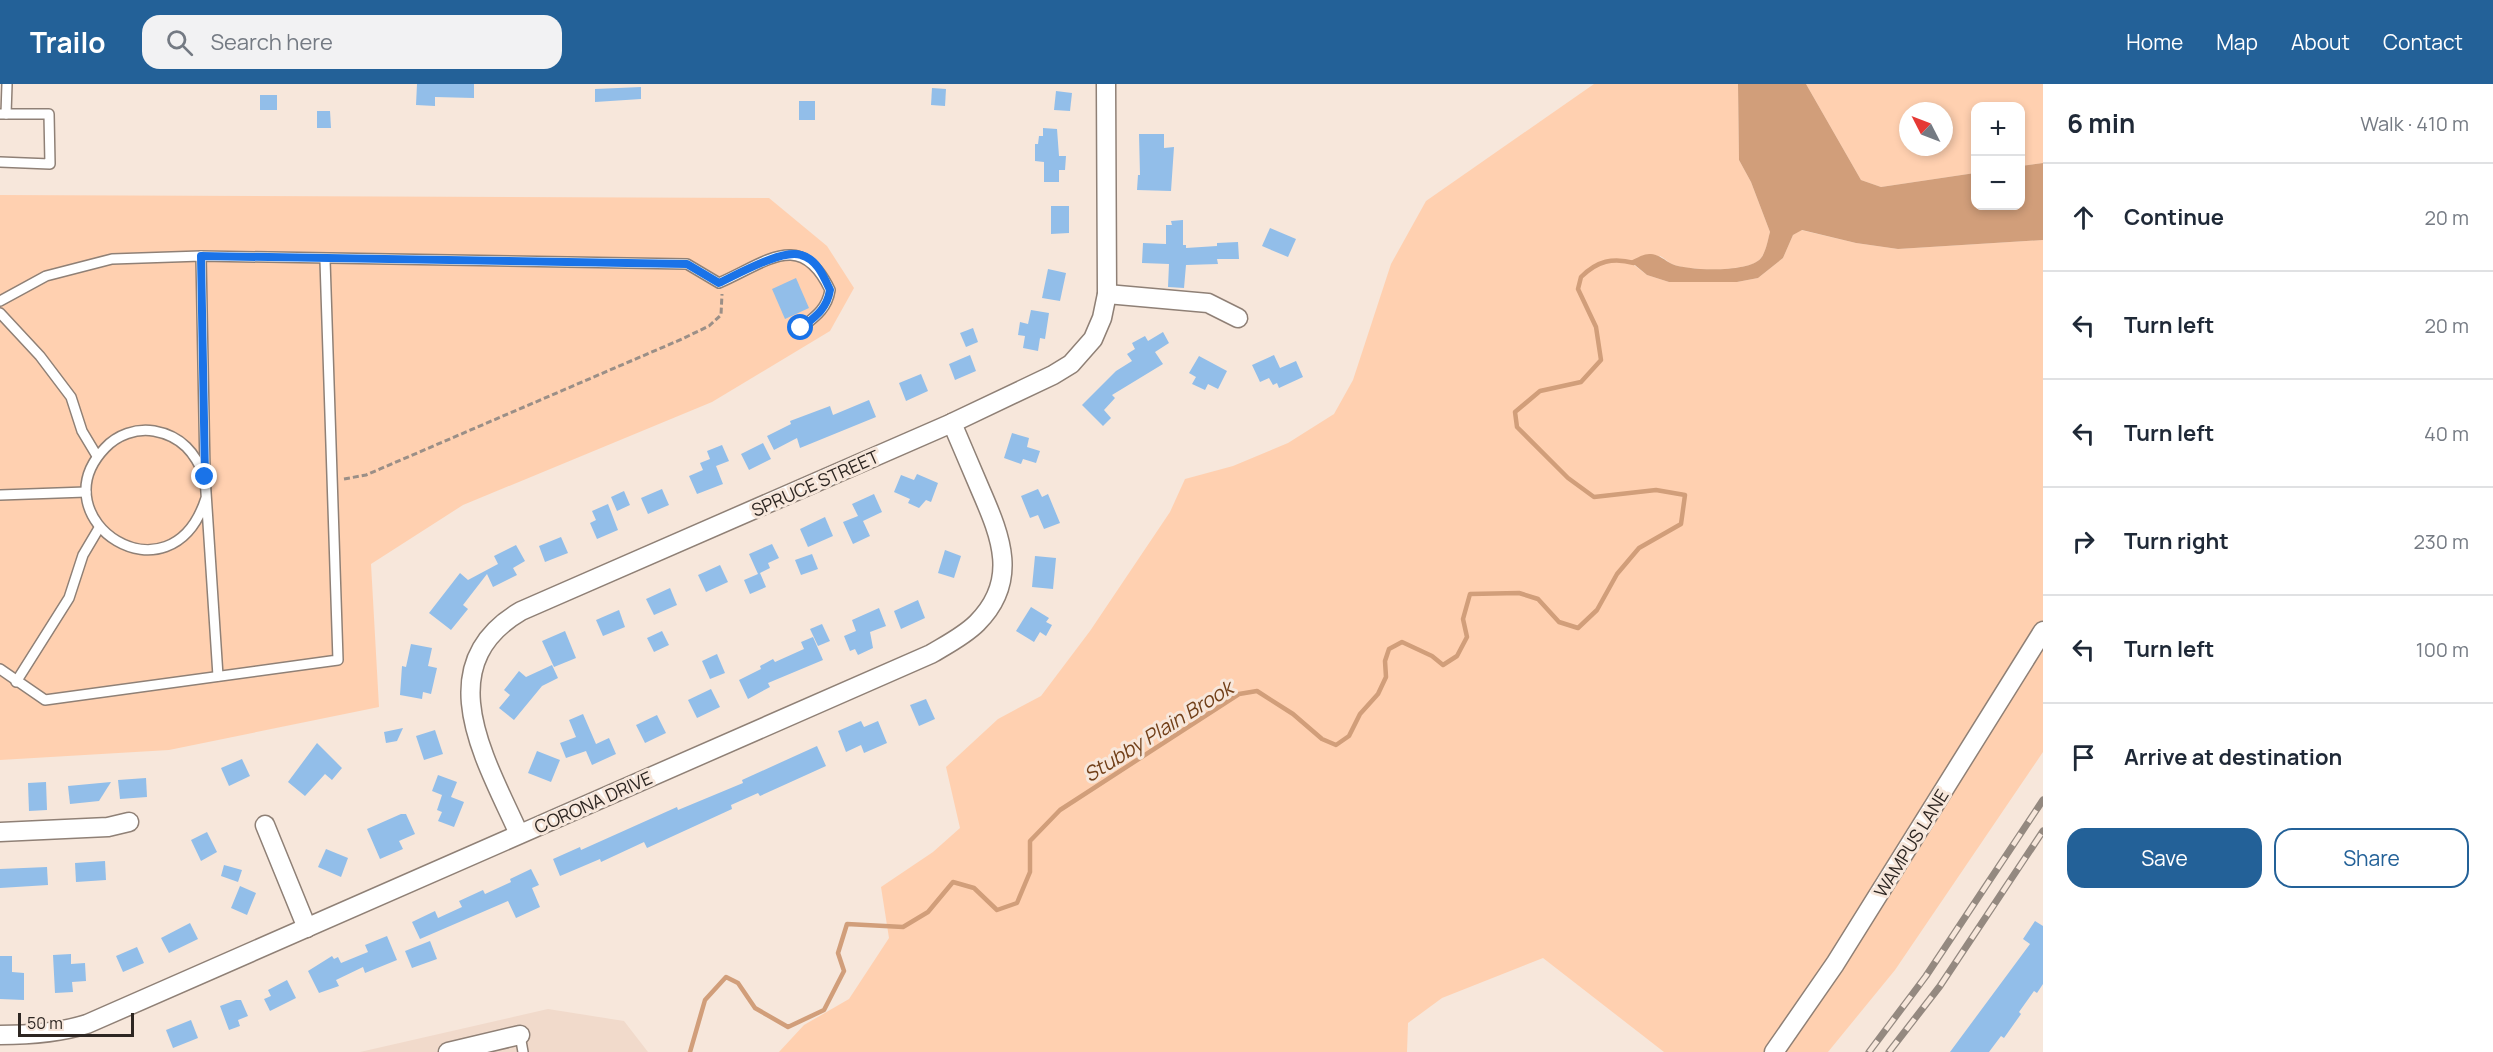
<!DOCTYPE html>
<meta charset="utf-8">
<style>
:root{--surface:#fff;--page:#f2f2f3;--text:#1f2937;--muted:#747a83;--line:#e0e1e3;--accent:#236198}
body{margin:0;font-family:Manrope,sans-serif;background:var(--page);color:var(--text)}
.controls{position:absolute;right:18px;top:18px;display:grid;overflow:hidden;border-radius:12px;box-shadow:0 3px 9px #0003}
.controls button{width:54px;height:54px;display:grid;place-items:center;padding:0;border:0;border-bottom:2px solid var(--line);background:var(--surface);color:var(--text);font:30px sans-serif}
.compass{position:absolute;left:1899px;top:18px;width:54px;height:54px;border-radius:50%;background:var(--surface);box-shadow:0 3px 9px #0003;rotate:312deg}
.scale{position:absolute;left:18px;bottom:15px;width:116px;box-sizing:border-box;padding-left:6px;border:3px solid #2d2622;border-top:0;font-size:16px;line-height:21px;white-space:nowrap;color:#2d2622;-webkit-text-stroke:4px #f7e7db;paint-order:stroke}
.stop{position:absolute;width:18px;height:18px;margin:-14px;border:4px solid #1a73e8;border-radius:50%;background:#fff}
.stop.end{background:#1a73e8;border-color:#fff;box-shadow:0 2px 6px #0008}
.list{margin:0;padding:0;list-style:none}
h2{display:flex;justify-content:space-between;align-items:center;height:78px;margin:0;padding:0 24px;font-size:26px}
h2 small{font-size:20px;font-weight:400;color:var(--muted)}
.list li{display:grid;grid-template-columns:39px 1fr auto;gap:18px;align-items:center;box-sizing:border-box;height:108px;padding:0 24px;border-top:2px solid var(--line)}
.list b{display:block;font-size:22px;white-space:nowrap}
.list em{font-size:20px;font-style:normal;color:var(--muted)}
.actions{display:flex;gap:12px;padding:18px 24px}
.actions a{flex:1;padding:14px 0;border:2px solid var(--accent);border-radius:18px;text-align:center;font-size:21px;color:var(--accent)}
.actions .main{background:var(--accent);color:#fff}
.icon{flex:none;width:33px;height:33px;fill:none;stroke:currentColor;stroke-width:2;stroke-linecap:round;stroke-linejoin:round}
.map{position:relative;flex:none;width:2043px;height:968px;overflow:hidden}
header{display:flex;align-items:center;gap:36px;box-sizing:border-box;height:84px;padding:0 30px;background:var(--accent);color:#fff}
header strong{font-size:28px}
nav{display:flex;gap:33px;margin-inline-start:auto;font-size:21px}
.search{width:420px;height:54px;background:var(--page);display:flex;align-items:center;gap:15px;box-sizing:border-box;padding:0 21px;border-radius:18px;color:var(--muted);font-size:22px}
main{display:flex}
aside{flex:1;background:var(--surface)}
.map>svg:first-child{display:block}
</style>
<header>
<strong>Trailo</strong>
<div class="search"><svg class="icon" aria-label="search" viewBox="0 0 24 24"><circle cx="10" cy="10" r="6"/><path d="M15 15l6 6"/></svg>Search here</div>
<nav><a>Home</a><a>Map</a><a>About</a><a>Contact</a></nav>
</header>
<main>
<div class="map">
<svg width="2043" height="968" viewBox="0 0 2043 968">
<rect width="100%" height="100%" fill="#f7e7db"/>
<path fill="#f1dacb" d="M 548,925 L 624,937 L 648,968 L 360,968 Z"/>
<g fill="#ffd0b0" fill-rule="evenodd">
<path d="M 1594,0 L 1738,0 L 1739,76 L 1751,98 L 1770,148 C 1768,156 1766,169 1760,175 C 1748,189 1688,187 1672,180 C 1668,178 1664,174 1660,172 L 1630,178 L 1647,191 L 1669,198 L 1737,198 L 1758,194 L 1783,174 L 1793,151 L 1801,146 L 1856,159 L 1898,165 L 2043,156 L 2043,668 L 1895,886 L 1828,968 L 1664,968 L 1543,874 L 1442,914 L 1408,939 L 1407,968 L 779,968 L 804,941 L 849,915 L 889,854 L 881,803 L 933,768 L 960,744 L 946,683 L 998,635 L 1041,612 L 1090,547 L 1170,428 L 1185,395 L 1233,382 L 1288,359 L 1334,330 L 1353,296 L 1391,180 L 1426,117 Z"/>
<path d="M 1806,0 L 2043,0 L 2043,79 L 2021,82 L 2020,22 L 1976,22 L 1975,89 L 1881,103 L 1861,96 ZM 1908,27 L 1944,27 L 1944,63 L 1908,63 Z"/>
<path d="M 0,111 L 769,114 L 827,162 L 854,204 L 830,247 L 712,318 L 463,421 L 371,480 L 379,623 L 169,666 L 0,676 Z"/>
</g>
<path fill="#d19e7a" d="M 1738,0 L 1806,0 L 1861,96 L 1881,103 L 1975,89 L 1976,122 L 2020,122 L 2021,82 L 2043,79 L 2043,156 L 1898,165 L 1856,159 L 1802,146 L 1793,151 L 1783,174 L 1758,194 L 1737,198 L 1669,198 L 1647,191 L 1630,177 C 1636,175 1644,169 1651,170 C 1660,171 1664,176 1672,180 C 1688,187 1750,189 1761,174 C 1766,168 1768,155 1770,148 L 1751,98 L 1739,76 Z"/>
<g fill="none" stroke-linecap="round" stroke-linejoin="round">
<path stroke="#d19e7a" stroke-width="4.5" d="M 690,968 L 705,916 L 726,893 L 738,899 L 755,924 L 788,943 L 824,926 L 844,887 L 838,869 L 847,840 L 903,843 L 928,828 L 953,798 L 974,804 L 997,826 L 1017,819 L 1030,788 L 1030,757 L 1060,726 L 1239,610 L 1257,607 L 1293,630 L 1322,655 L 1336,661 L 1349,652 L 1360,630 L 1378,610 L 1386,593 L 1385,577 L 1389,565 L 1402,558 L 1432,572 L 1443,581 L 1457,572 L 1467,553 L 1463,535 L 1470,510 L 1519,509 L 1538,515 L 1559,538 L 1578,544 L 1597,526 L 1617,490 L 1639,464 L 1681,440 L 1685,411 L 1656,406 L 1594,413 L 1568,394 L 1517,343 L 1515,328 L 1540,307 L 1581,298 L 1601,276 L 1596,243 L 1578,205 L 1581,193 C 1597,177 1613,173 1634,179"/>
</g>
<g fill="#92bee9">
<path d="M 417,0 L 474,0 L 474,14 L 435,13 L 435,22 L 416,21 Z"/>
<path d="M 641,3 L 641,15 L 595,18 L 595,5 Z"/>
<path d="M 932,4 L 946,5 L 945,22 L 931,21 Z"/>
<path d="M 1056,7 L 1072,9 L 1070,27 L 1054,26 Z"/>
<rect x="260" y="11" width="17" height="15"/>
<rect x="799" y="17" width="16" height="19"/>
<path d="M 317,27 L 330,27 L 331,44 L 317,44 Z"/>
<path d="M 1043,44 L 1057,45 L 1059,72 L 1066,72 L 1065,86 L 1059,86 L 1059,98 L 1044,98 L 1044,78 L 1035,77 L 1035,60 L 1038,60 L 1039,52 L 1043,52 Z"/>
<path d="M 1139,50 L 1164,50 L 1164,64 L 1174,63 L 1171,107 L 1137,106 L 1138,91 L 1140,91 Z"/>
<path d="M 1051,122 L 1069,122 L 1069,149 L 1051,150 Z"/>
<path d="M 1183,136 L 1183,161 L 1186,161 L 1186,164 L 1217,162 L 1217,159 L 1238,158 L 1239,175 L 1217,175 L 1218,180 L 1186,181 L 1184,204 L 1168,203 L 1169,180 L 1142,179 L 1143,159 L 1166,160 L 1166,141 L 1172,141 L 1171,137 Z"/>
<path d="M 1270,144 L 1296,155 L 1288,173 L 1262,162 Z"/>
<path d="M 1048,185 L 1066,189 L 1060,217 L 1042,214 Z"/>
<path d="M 796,194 L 809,224 L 785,235 L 772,205 Z"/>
<path d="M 1031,226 L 1049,229 L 1045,255 L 1040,254 L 1038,267 L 1023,264 L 1025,252 L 1018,251 L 1020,238 L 1028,240 Z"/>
<path d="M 973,244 L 978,258 L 966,263 L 960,249 Z"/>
<path d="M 1163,248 L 1169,259 L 1155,268 L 1163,280 L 1112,311 L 1115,314 L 1104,326 L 1111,334 L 1103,342 L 1082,321 L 1116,287 L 1132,277 L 1127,270 L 1135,265 L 1132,259 L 1145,252 L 1148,257 Z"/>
<path d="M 970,271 L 976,287 L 955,296 L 949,280 Z"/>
<path d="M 1274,271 L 1280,284 L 1296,277 L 1303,293 L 1279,304 L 1277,299 L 1273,301 L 1269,294 L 1260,298 L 1252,281 Z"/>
<path d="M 1199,272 L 1227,287 L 1218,305 L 1208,300 L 1205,306 L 1192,300 L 1196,293 L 1189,289 Z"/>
<path d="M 921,290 L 928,307 L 906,317 L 899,299 Z"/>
<path d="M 869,316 L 876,333 L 800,364 L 797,354 L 774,366 L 767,352 L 791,340 L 790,337 L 830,322 L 833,331 Z"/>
<path d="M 1012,349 L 1029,354 L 1027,363 L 1040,367 L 1036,379 L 1023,375 L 1021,380 L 1004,374 Z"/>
<path d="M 763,359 L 771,375 L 749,386 L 741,370 Z"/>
<path d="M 722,361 L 729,377 L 716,382 L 723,400 L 697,410 L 689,392 L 703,386 L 700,379 L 710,375 L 707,367 Z"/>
<path d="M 917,390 L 938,399 L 931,418 L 926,416 L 919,424 L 908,419 L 910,415 L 894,408 L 901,391 L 914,396 Z"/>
<path d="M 662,405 L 669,421 L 648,430 L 641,414 Z"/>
<path d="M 1038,405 L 1042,413 L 1048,410 L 1060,439 L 1044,445 L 1038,431 L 1030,434 L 1021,412 Z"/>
<path d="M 624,407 L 630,421 L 617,427 L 611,413 Z"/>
<path d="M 874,410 L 882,428 L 863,437 L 870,452 L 853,460 L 843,438 L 858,432 L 852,420 Z"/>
<path d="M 608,420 L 618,446 L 597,455 L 590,439 L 596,436 L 592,427 Z"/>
<path d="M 825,433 L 833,452 L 808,463 L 800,445 Z"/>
<path d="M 561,453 L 568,469 L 545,478 L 539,462 Z"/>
<path d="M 772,460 L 779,474 L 768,479 L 770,484 L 760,489 L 766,503 L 750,510 L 744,496 L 758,490 L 749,470 Z"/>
<path d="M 516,461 L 525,477 L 513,484 L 517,491 L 493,503 L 487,490 L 463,521 L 468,525 L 451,546 L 429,529 L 460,489 L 468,496 L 498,480 L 494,472 Z"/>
<path d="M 945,466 L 961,472 L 954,494 L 938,489 Z"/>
<path d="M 812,470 L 818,485 L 801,491 L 795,476 Z"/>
<path d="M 1035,472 L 1056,474 L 1053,505 L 1032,503 Z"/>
<path d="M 720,481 L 728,498 L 706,508 L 698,491 Z"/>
<path d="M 670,504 L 677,521 L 654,531 L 646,515 Z"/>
<path d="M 918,516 L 925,534 L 901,545 L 894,527 Z"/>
<path d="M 1031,523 L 1049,534 L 1046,538 L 1052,541 L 1046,552 L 1040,548 L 1034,558 L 1016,547 Z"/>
<path d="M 879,524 L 886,542 L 870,548 L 873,564 L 858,571 L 855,565 L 850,567 L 844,552 L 856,547 L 852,536 Z"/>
<path d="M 619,526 L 625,543 L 603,552 L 596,536 Z"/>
<path d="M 822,540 L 830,557 L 818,562 L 810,545 Z"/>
<path d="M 565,547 L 576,574 L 554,583 L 542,557 Z"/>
<path d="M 662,547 L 669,561 L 654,568 L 647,554 Z"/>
<path d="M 813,553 L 823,576 L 768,599 L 770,603 L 748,615 L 739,596 L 761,585 L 760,582 L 773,575 L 775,578 L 804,565 L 801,558 Z"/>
<path d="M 411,560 L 432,564 L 428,582 L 437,584 L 431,610 L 423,608 L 422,615 L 400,611 L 402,582 L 406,583 Z"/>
<path d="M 717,570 L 725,589 L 710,595 L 702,577 Z"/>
<path d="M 552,581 L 558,594 L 542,602 L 514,636 L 499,624 L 510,611 L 504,606 L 519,587 L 526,593 Z"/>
<path d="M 711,605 L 720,623 L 697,634 L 688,616 Z"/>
<path d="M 926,615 L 935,635 L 919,642 L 910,621 Z"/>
<path d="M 583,630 L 596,660 L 609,654 L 616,670 L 592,681 L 586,667 L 566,674 L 560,659 L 576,653 L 569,636 Z"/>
<path d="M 657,631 L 666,649 L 645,659 L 636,641 Z"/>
<path d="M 861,637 L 864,643 L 878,637 L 887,659 L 864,669 L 861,661 L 846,668 L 838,647 Z"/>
<path d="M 403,644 L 397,657 L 386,659 L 384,648 Z"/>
<path d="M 435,646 L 443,670 L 424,676 L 416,652 Z"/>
<path d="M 317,659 L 342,684 L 332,696 L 325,690 L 305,712 L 288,698 Z"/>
<path d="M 817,662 L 826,682 L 760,712 L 758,709 L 731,721 L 732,725 L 647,764 L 644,758 L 601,778 L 600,775 L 560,792 L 553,775 L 580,763 L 581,766 L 677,723 L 678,726 L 743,699 L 742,696 Z"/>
<path d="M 537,667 L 560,676 L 551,698 L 528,689 Z"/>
<path d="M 242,675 L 250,692 L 229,702 L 221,684 Z"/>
<path d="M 438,691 L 457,698 L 451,713 L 464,718 L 454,743 L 438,737 L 442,728 L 437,726 L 442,711 L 432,707 Z"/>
<path d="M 146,694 L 147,713 L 120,715 L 118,696 Z"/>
<path d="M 46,698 L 47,726 L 29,727 L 28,699 Z"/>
<path d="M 111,698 L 99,717 L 70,720 L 68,702 Z"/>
<path d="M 401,730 L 406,730 L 415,750 L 399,757 L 403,765 L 380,775 L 367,745 Z"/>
<path d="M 207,748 L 217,768 L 201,777 L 191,756 Z"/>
<path d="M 326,765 L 348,774 L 341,793 L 318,783 Z"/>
<path d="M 105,777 L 106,796 L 76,798 L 75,779 Z"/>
<path d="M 224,781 L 242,786 L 238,798 L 221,792 Z"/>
<path d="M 47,783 L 48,801 L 0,804 L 0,785 Z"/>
<path d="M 531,785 L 539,801 L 532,804 L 540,823 L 516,834 L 508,817 L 420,855 L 412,838 L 435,827 L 438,834 L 462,823 L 459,817 L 483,806 L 485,810 L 511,798 L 510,795 Z"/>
<path d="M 240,802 L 256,809 L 247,831 L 231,824 Z"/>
<path d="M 2035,837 L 2043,842 L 2043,900 L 2037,909 L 2034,907 L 2019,928 L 2021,930 L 2004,954 L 2001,952 L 1989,968 L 1950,968 L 2030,860 L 2023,855 Z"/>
<path d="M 190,839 L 198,855 L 169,869 L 161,854 Z"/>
<path d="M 387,852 L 397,876 L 365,889 L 363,883 L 336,896 L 339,902 L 319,909 L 308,887 L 332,872 L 334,875 L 338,873 L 341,879 L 368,868 L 365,861 Z"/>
<path d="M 430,857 L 437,875 L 412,884 L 405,867 Z"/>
<path d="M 137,863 L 144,879 L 123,888 L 116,872 Z"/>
<path d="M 71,870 L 71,880 L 85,879 L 86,897 L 72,898 L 73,908 L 55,909 L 53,871 Z"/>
<path d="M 0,872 L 12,872 L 12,888 L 24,889 L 24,916 L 0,915 Z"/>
<path d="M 287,896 L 296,914 L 270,927 L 264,915 L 271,912 L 268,906 Z"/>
<path d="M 236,916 L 241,916 L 248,932 L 238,936 L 240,942 L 229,946 L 220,922 Z"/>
<path d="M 191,936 L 198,954 L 173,964 L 166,946 Z"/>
</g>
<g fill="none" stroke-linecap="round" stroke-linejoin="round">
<g stroke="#8f8076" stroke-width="12">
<g id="service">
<path d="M 0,30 L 49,30 L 50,80 L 0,78"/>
<path d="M 6,30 L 7,0"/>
<path d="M 201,172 L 205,388"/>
<path d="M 0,217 L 46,192 L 112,175 L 201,172 L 687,180 L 719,199 C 767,178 801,145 830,206 C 827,225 815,233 801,244"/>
<path d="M 0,229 L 40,272 L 71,313 L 82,347 L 97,372"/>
<path d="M 0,411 L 86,408"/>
<path d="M 206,414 C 171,524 37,435 105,364 C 117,351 136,344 154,347 C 182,352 195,369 205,393 L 218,592"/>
<path d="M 0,585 L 45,616 L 338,576 L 325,176"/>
<path d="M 16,598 L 69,514 L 83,471 L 99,444"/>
<path d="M 520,951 L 523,968"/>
</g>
</g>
<g stroke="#8f8076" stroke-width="21">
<g id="minor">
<path d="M 1107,210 L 1208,219 L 1238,234"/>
<path d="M 265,741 L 307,844"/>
<path d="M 0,748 L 108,743 L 129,738"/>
<path d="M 519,750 C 487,678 427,582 521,527 L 952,339 L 1053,291 L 1071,280 L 1093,255 L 1102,234 L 1107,210 L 1106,0"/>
<path d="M 0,951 C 30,951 59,949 87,940 L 931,570 C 946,561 964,552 977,539 C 1019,497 1001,453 981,407 C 971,384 962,362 952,339"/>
<path d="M 448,968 L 520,951"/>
<path d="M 1774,968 L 1835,880 L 2043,547"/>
</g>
</g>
<path stroke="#9b8f87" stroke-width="3" stroke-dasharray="6 3" stroke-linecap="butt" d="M 344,395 L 366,391 L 682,255 L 709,242 L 721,231 L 722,210"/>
<use href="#service" stroke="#fff" stroke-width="9"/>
<use href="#minor" stroke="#fff" stroke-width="18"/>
<g stroke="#948980" stroke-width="7">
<g id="rail">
<path d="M 1869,968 L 1926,892 L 2043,716"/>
<path d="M 1889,968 L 1940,902 L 2043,747"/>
</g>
</g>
<use href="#rail" stroke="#f7e7db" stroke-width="4.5" stroke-dasharray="14" stroke-linecap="butt"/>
</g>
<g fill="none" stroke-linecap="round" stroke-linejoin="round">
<path stroke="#1a73e8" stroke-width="8" d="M 205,393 L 201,172 L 687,180 L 719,199 C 738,190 782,165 801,171 C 817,175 824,193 830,206 C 827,225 815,233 801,244"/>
</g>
<g text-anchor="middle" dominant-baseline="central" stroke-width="6" stroke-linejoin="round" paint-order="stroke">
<g font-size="18" fill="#2d2622" stroke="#f7e7db">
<text transform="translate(815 399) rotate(-24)">SPRUCE STREET</text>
<text transform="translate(593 718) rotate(-24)">CORONA DRIVE</text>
<text transform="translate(1911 759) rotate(-58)">WAMPUS LANE</text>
</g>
<g font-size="20" font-style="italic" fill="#713f18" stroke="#f7e7db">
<text transform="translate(1158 647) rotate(-32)">Stubby Plain Brook</text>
</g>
</g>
</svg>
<div class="controls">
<button>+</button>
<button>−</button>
</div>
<svg class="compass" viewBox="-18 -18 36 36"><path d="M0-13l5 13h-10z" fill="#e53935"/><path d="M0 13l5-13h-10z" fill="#747a83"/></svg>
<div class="scale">50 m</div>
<div class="stop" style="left:801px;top:244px"></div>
<div class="stop end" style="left:205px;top:393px"></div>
</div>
<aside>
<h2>6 min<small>Walk · 410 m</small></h2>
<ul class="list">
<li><svg class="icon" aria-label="ahead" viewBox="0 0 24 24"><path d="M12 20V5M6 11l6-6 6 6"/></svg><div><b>Continue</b></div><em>20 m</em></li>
<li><svg class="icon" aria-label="left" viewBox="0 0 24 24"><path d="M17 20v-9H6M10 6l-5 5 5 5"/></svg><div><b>Turn left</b></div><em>20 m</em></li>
<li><svg class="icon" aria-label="left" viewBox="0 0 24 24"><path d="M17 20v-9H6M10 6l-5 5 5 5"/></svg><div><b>Turn left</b></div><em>40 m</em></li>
<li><svg class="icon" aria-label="right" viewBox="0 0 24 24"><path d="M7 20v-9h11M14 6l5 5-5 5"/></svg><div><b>Turn right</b></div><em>230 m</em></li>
<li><svg class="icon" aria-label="left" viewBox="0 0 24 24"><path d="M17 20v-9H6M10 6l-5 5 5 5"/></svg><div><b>Turn left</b></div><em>100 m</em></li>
<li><svg class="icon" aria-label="arrive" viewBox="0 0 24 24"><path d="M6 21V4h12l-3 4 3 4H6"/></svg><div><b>Arrive at destination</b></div></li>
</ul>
<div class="actions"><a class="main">Save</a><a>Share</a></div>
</aside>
</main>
